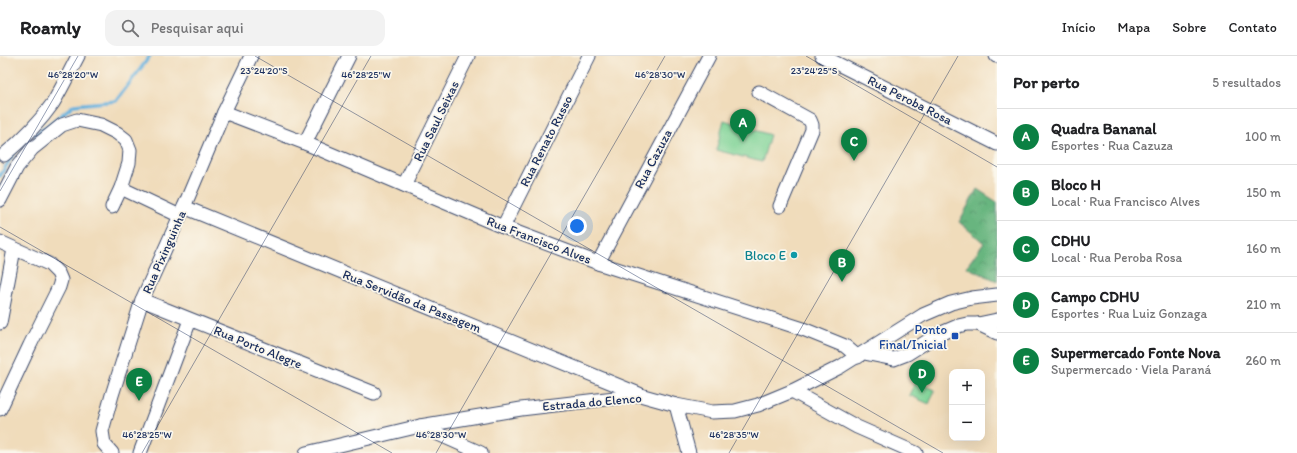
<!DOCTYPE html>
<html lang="pt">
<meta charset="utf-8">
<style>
:root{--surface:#fff;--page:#f2f2f2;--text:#202124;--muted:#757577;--line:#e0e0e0;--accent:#0b8043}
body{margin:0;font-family:Itim,sans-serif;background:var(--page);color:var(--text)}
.controls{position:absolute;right:12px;bottom:12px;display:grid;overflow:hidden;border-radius:8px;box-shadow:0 4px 16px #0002}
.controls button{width:36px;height:36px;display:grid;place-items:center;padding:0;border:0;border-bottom:1px solid var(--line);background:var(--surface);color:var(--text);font:20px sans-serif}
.you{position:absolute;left:577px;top:170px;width:14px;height:14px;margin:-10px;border:3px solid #fff;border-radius:50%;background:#1a73e8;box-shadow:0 0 0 6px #1a73e833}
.badge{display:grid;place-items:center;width:26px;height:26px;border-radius:50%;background:var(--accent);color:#fff;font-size:13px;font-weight:700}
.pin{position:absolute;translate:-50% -33px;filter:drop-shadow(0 1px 2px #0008)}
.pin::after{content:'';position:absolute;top:21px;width:14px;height:12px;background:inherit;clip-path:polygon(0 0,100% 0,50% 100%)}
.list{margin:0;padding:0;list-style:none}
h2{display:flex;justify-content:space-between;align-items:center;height:52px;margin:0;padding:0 16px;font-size:17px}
h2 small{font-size:13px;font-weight:400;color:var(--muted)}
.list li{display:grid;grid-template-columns:26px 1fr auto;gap:12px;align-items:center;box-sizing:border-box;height:56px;padding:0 16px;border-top:1px solid var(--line)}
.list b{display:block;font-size:15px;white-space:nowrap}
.list p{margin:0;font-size:13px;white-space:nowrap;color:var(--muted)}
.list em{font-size:13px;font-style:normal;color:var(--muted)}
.icon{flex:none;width:22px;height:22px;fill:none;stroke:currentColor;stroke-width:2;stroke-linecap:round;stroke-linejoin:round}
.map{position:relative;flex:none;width:997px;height:397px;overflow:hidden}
header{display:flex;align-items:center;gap:24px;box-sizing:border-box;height:56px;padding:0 20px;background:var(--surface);border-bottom:1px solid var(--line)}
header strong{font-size:19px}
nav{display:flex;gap:22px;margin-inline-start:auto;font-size:14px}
.search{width:280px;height:36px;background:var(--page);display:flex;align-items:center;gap:10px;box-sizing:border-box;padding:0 14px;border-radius:12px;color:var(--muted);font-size:15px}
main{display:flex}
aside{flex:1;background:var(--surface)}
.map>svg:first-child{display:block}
</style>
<header>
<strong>Roamly</strong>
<div class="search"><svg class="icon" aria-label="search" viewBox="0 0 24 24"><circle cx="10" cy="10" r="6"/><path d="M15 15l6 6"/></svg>Pesquisar aqui</div>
<nav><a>Início</a><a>Mapa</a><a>Sobre</a><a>Contato</a></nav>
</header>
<main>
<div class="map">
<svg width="997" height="397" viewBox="0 0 997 397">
<defs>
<pattern id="forest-crowns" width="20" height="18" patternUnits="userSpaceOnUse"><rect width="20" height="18" fill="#67b57f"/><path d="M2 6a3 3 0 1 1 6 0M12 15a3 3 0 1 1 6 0" fill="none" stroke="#54946b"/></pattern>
</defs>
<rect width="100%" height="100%" fill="#fbf7ec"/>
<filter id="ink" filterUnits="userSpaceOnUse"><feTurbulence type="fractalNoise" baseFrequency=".025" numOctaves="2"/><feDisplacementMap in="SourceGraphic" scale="8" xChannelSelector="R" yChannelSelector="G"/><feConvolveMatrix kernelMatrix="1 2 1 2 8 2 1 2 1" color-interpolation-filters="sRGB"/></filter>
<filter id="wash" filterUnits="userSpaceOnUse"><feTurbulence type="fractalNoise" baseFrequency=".012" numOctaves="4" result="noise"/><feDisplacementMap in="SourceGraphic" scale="16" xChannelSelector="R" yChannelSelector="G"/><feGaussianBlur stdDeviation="0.9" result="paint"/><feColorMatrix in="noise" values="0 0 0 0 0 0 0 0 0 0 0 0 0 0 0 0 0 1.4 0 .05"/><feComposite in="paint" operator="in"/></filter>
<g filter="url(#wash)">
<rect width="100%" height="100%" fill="#f0dcbb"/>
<g fill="#7fd396" stroke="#4d817a">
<path d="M 724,64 L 770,79 L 762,106 L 716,94 Z"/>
<path d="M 916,325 L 935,334 L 929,348 L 909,339 Z"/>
</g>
<path fill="url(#forest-crowns)" stroke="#41726e" d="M 977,133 L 997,146 L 997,225 L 966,211 L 984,187 L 959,166 Z"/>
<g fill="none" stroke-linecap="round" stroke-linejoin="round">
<g stroke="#65b1de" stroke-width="3.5">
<path d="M 35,79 L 74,49 L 116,45 L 150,0"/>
<path d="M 0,120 L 14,97"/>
</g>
</g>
</g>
<g filter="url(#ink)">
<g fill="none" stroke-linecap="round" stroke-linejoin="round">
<g stroke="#3b496c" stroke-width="15">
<g id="minor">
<path d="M 822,0 L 997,88"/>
<path d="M 996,0 L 997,0"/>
<path d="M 759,36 L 810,64 L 812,69 L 812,74 L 780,150"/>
<path d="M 224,56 L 305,87 L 503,171 L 598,207 L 803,273 L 845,290 L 858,301"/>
<path d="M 305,87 L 349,0"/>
<path d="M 4,99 C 22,84 39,67 53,47 C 62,32 70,15 78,0"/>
<path d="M 404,129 L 468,0"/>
<path d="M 121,132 L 180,160"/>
<path d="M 0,144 L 17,111 L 32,93 L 62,69 L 77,64 L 101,69 L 117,77 L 126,84 L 130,94 L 129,107 L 121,132 L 112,151"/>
<path d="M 184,151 L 639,338"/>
<path d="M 503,171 L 589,0"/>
<path d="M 0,186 L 49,208 L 58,217 L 61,224 L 59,231 L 30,289 L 0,353"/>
<path d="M 598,207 L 709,0"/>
<path d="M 142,244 L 374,337"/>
<path d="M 0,267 L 14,193"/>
<path d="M 978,268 L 997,277"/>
<path d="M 864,297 L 894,303 L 907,298 L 937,279 L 958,270 L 967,268 L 978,268 L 997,264"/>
<path d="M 792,335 L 857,371 L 916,397"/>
<path d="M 676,349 L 689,397"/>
<path d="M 420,370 L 481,397"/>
<path d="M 112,397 L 104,388 L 102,375 L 112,339 L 142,244 L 184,151 L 224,56 L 251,0"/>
<path d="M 140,397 L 190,264"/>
<path d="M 306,397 L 420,370 L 521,353 L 640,339 L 676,349 L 712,356 L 735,355 L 758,349 L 792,335 L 840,311 L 923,259 L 951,247 L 972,242 L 997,239"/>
</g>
</g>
<use href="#minor" stroke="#fff" stroke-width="13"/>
</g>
</g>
<path fill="none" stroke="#1b2f5e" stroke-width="1" stroke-opacity="0.45" d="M 255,0 L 943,397M 806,0 L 997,111M 0,135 L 78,0M 0,171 L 392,397M 142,397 L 371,0M 436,397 L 665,0M 729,397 L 958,0"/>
<circle fill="#0f9aa8" stroke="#fbf7ec" stroke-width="1.5" cx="794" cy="199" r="4"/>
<rect fill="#1a4fb4" stroke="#fbf7ec" stroke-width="1.5" x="951" y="276" width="8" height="8" rx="2"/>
<g text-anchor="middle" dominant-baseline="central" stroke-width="3.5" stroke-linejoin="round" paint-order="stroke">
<g font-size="13" fill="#1b2f5e" stroke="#fbf7ec">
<text transform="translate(910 44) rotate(27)">Rua Peroba Rosa</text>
<text transform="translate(436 65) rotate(-64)">Rua Saul Seixas</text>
<text transform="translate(546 85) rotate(-63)">Rua Renato Russo</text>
<text transform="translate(653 103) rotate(-62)">Rua Cazuza</text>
<text transform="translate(539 184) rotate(21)">Rua Francisco Alves</text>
<text transform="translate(164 196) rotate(-66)">Rua Pixinguinha</text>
<text transform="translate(412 245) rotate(22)">Rua Servidão da Passagem</text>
<text transform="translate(258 291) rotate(22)">Rua Porto Alegre</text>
<text transform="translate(592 346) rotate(-5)">Estrada do Elenco</text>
</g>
<g font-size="13" fill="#0d838f" stroke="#fbf7ec" text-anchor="end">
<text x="786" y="199">Bloco E</text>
</g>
<g font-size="13" fill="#164399" stroke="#fbf7ec" text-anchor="end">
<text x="947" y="273">Ponto<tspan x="947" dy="15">Final/Inicial</tspan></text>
</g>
</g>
<g font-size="10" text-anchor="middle" fill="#1b2f5e" stroke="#fbf7ec" stroke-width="3.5" stroke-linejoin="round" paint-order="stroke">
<text x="264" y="18">23°24'20"S</text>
<text x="814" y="18">23°24'25"S</text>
<text x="73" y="22">46°28'20"W</text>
<text x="366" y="22">46°28'25"W</text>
<text x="660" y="22">46°28'30"W</text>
<text x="147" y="382">46°28'25"W</text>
<text x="441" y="382">46°28'30"W</text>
<text x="734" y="382">46°28'35"W</text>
</g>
</svg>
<div class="controls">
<button>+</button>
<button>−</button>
</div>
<div class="you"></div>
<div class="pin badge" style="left:743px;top:86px">A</div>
<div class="pin badge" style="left:842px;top:226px">B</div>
<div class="pin badge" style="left:854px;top:105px">C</div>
<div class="pin badge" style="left:922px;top:337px">D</div>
<div class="pin badge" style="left:139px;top:345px">E</div>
</div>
<aside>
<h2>Por perto<small>5 resultados</small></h2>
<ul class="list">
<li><span class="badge">A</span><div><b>Quadra Bananal</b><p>Esportes · Rua Cazuza</p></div><em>100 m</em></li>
<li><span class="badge">B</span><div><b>Bloco H</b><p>Local · Rua Francisco Alves</p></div><em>150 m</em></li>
<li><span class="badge">C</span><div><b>CDHU</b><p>Local · Rua Peroba Rosa</p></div><em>160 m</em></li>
<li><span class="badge">D</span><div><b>Campo CDHU</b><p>Esportes · Rua Luiz Gonzaga</p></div><em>210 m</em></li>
<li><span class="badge">E</span><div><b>Supermercado Fonte Nova</b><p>Supermercado · Viela Paraná</p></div><em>260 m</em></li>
</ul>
</aside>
</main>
